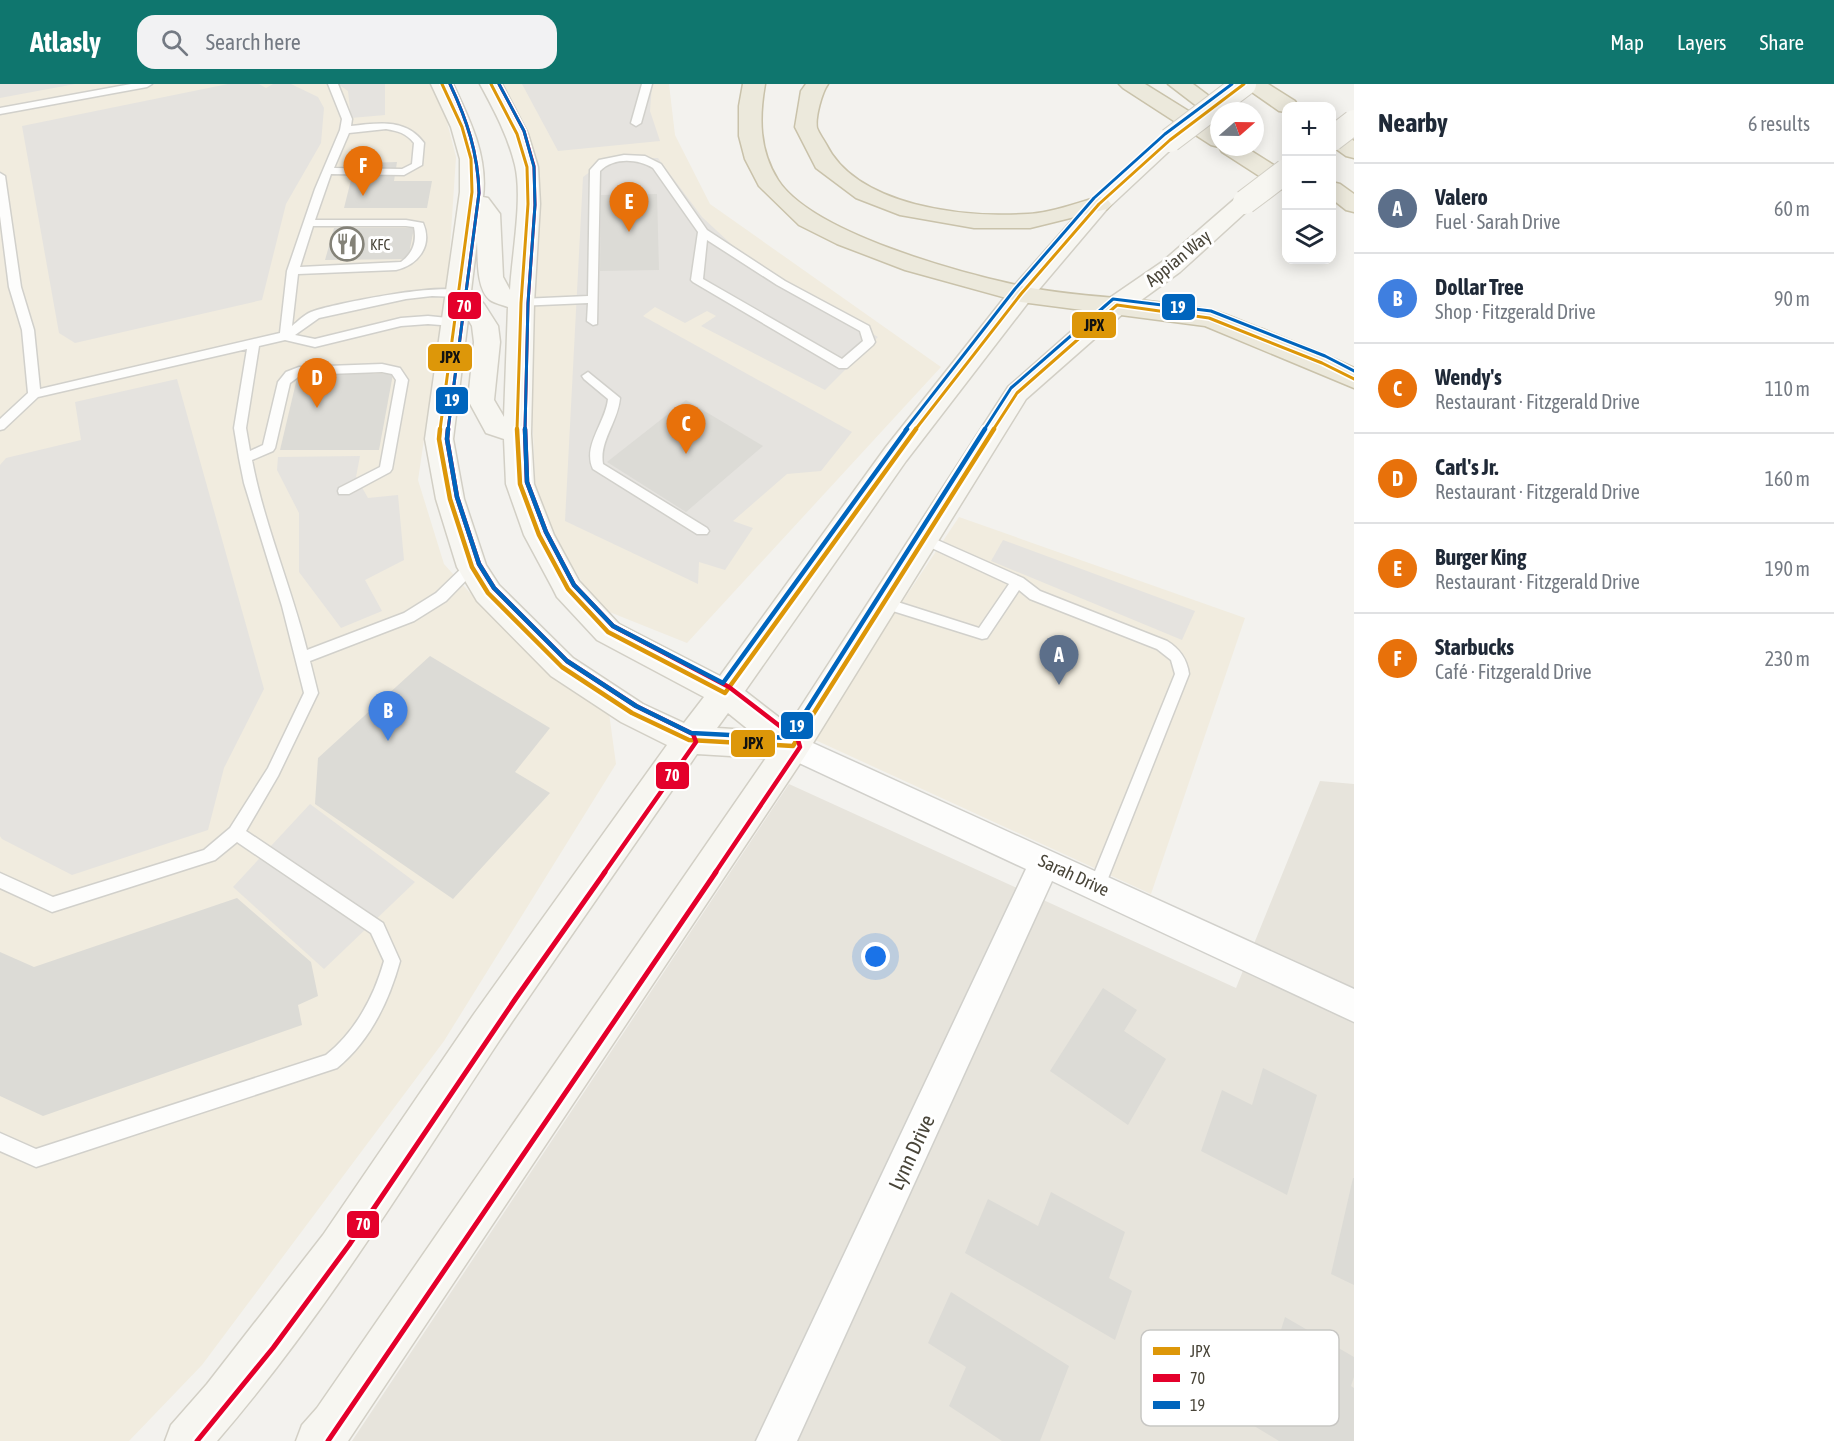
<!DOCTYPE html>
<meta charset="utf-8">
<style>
:root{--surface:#fff;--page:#f2f2f3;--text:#1f2937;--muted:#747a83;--line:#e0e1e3;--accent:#0f766e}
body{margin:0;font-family:"Asap Condensed",sans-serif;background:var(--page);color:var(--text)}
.controls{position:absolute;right:18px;top:18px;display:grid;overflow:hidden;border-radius:12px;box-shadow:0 3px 15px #0003}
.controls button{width:54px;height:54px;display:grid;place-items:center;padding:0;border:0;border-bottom:2px solid var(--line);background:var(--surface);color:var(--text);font:30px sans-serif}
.compass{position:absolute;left:1210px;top:18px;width:54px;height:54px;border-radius:50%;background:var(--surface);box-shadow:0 3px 15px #0003;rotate:70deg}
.you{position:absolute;left:876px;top:873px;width:21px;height:21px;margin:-15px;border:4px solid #fff;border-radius:50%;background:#1a73e8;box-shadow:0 0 0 9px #1a73e833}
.badge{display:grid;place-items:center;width:39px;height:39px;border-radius:50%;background:var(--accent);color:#fff;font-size:20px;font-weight:700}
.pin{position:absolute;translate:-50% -50px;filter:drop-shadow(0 2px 3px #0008)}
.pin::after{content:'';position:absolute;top:32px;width:21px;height:18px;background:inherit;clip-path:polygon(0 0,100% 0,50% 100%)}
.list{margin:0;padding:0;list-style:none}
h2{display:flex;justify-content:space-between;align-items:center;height:78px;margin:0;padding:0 24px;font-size:26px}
h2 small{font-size:20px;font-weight:400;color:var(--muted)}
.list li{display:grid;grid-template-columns:39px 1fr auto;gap:18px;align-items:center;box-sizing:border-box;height:90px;padding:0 24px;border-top:2px solid var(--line)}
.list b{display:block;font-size:22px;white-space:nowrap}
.list p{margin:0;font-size:20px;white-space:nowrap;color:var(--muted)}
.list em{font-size:20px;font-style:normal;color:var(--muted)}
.icon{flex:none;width:33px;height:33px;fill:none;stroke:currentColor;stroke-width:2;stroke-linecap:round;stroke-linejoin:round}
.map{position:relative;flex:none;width:1354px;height:1357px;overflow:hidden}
header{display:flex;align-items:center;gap:36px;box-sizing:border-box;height:84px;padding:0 30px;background:var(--accent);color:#fff}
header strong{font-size:28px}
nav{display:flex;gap:33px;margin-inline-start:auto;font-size:21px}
.search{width:420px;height:54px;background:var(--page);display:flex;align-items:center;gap:15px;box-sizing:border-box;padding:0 21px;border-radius:18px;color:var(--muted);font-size:22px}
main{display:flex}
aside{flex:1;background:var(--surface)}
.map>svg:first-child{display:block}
</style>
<header>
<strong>Atlasly</strong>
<div class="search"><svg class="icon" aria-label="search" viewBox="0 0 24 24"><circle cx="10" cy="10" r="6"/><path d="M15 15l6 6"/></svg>Search here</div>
<nav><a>Map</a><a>Layers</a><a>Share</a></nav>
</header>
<main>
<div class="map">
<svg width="1354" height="1357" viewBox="0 0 1354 1357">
<rect width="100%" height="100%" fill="#f3f2ee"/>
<path fill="#e7e4dc" d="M 1320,697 L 1354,700 L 1354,1357 L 352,1357 L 789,700 L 1236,904 Z"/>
<g fill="#f1ecdf">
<path d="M 0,0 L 431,0 L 446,34 L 456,73 L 448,194 L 418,396 L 444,480 L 489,530 L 609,629 L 616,680 L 444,957 L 202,1281 L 129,1357 L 0,1357 Z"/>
<path d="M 497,0 L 669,0 L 675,51 L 710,120 L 941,283 L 687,559 L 597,523 L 536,422 L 529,247 L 534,74 Z"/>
<path d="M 959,433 L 1245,534 L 1151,810 L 811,654 Z"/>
</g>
<g fill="#e5e3df">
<path d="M 0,0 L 75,0 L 0,14 Z"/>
<path d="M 228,0 L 259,0 L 266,4 L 273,0 L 291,0 L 318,13 L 324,24 L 321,59 L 286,120 L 262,216 L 75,259 L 59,249 L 22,42 Z"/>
<path d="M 338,0 L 385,0 L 385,31 L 351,34 L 348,7 Z"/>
<path d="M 522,0 L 652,0 L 650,27 L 660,57 L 558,67 Z"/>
<path d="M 658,74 L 702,133 L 757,184 L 878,253 L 825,306 L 701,242 L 716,232 L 707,227 L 685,239 L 655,223 L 643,232 L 852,348 L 821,387 L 787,390 L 733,437 L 753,444 L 725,486 L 699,478 L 698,500 L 565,437 L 583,93 L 607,75 Z"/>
<path d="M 177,295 L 264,605 L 224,684 L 208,746 L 72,791 L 2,755 L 0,752 L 0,381 L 6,374 L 81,356 L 75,318 Z"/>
<path d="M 360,372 L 356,393 L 368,414 L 398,411 L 404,476 L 365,496 L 382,527 L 341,544 L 299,488 L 299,429 L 277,386 L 278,373 Z"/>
<path d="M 1003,456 L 1195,527 L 1182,556 L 991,477 Z"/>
<path d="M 310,720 L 415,798 L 324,885 L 233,803 Z"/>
</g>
<g fill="#dcdbd6">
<path d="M 397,78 L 394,97 L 432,97 L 427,124 L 344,124 L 351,96 L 363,96 L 366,79 Z"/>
<path d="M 657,110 L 659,186 L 600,187 L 601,111 Z"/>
<path d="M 334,144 L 414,144 L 408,175 L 325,176 Z"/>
<path d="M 298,290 L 393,290 L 379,366 L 280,366 Z"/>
<path d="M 686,316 L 763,362 L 686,428 L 607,378 Z"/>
<path d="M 430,572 L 550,644 L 515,688 L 550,709 L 453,815 L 315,720 L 318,674 Z"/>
<path d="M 237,814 L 311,878 L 318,912 L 298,921 L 302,941 L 43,1032 L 0,1012 L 0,868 L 34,883 Z"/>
<path d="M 1103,904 L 1137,926 L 1124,947 L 1166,975 L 1128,1041 L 1050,987 Z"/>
<path d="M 1263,984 L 1317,1011 L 1287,1111 L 1201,1067 L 1222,1006 L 1252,1021 Z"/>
<path d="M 1353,1094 L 1354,1094 L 1354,1201 L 1331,1190 Z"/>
<path d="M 1051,1108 L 1125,1148 L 1109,1194 L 1132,1207 L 1115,1256 L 965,1169 L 988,1115 L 1038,1142 Z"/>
<path d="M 951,1208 L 1069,1282 L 1040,1357 L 1002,1357 L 949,1322 L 966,1283 L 928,1259 Z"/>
<path d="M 1285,1233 L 1354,1273 L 1354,1293 L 1351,1302 L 1354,1304 L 1354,1357 L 1279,1357 L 1226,1325 L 1247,1263 L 1271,1278 Z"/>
</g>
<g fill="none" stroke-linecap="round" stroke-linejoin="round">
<g stroke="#d1d0cb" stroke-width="3">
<g id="service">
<path d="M 131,0 L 152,0 L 147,3 L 0,30 L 0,24 Z"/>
<path d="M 328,0 L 338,0 L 352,35 L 351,42 C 378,39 406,34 424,59 L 422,81 L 404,91 L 331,90 L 315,136 L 406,136 L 423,139 C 433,162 418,181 396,186 L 298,190 L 292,242 C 298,237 304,231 311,228 C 331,220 451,196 465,209 L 459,213 L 432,212 L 406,215 L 319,234 L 295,251 L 315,255 L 401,234 L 428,232 L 458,235 L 458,241 L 454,242 L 428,240 L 401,242 L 315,263 L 285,256 L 259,262 L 246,344 L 250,367 L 263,361 L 278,298 L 286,288 L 299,283 L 382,280 L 400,284 L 408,296 L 392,385 L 390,388 L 349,410 L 339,410 L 338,407 L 339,404 L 380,383 L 396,296 L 392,290 L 382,288 L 301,291 L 290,299 L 275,364 L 273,367 L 252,376 C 264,440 291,502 307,566 L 404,529 L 436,509 L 467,479 L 472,478 L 479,483 L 446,517 L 414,537 L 310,577 L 318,609 L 278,692 L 246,747 L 383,839 L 400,877 C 389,917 370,957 337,984 L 36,1083 L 0,1067 L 0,1049 L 36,1065 L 326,971 C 355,948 374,913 384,877 L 371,849 L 237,758 L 215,776 L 52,828 L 0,804 L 0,789 L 53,813 L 204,766 L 230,744 L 268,684 L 304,609 L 282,522 L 244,399 L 239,374 L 234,344 L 247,265 L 38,313 L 4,345 L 0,346 L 0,335 L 28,309 L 22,246 L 9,203 L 0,132 L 0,89 L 5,92 L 21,203 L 34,246 L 40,305 L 280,249 L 287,187 L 315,105 L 340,46 L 342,35 ZM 386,45 C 398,47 406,49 414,59 L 412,80 L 402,85 L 334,84 L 349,49 ZM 313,142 L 406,142 L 414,143 C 417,158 413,169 401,178 L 300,183 Z"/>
<path d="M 642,0 L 652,0 L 641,39 L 636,42 L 631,39 Z"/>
<path d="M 624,71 L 645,72 L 661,80 L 707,146 L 785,197 L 869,242 L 875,258 L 873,261 L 847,284 L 839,284 L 693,198 L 691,196 L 698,148 L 653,84 C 638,75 614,73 600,87 L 597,240 L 593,241 L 587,237 L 588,219 L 517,222 L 517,216 L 521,215 L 588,212 L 590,86 L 599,76 ZM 707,156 L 777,201 L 860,247 L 863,257 L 842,275 L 703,195 Z"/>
<path d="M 588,288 L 620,314 C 618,338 599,357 603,380 L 707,444 L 709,447 L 707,450 L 697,450 L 593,385 C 582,362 606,338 608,315 L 584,295 L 582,292 Z"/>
<path d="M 926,451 L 1023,494 L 1040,507 L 1167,557 C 1180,565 1187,575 1189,590 L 1103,807 L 1097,809 L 1091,807 L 1089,802 L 1175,590 L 1171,576 L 1157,565 L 1030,515 L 1019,506 L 987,554 L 982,555 L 880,523 L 878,519 L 885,514 L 979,544 L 1009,500 L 921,459 L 919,456 Z"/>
</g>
</g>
<g stroke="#d1d0cb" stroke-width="3">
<path id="minor" d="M 793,650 L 1354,905 L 1354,938 L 1052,797 L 797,1357 L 756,1357 L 1026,785 L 782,671 L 778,662 L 782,653 Z"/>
</g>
<g stroke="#d2cfc5" stroke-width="3">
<path id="secondary" d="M 431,0 L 453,0 C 470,36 488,72 483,113 L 488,114 L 500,130 L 503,193 L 510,206 C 512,170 523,114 515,81 C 508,52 494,26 480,0 L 502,0 L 528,50 L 538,83 L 540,120 L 534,219 L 531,350 L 534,400 L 554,451 L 579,497 L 619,540 L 720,592 L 886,363 L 1012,204 L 1091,115 L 1162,51 L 1170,49 L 1178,51 L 1181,56 L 1107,125 L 1030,216 L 906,377 L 745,607 L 789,641 L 1008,303 L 1108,215 L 1162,178 L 1237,113 L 1245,111 L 1253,113 L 1257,118 L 1180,188 L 1126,227 L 1026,315 L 805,672 L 348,1357 L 296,1357 L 302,1341 L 317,1324 L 766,674 L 697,670 C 631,766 564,861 499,957 C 409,1093 324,1233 217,1357 L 165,1357 L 171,1341 L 207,1300 L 323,1151 L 474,930 L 667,661 L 621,638 L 551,592 L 477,517 L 457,483 L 436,415 L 425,355 L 460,108 L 460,75 L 451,43 ZM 477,158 C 478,173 476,205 490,216 C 494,219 503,221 508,223 L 504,333 L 494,316 L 500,258 L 498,242 L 484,220 L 471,207 ZM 468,235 L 472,242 L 474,258 L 468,316 L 486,349 L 504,355 L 506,400 L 524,451 L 553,505 L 557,513 L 597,556 L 704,613 L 684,639 L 643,620 L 573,574 L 499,501 L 486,481 L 464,415 L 453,355 ZM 728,629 L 749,646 L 717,644 Z"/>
</g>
<g stroke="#c9c2aa" stroke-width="3">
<g id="motorway">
<path d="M 743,0 L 765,0 C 759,34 759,66 778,96 C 812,149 960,189 1021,202 C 1083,215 1148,213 1210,226 C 1228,230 1245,239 1262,245 C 1293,258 1324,269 1354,284 L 1354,304 L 1205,242 L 1021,218 L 905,186 L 837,160 L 799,141 L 759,102 L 745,75 L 739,52 L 739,22 Z"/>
<path d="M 806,0 L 828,0 C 822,8 815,34 817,44 C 819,49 823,55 826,60 C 857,123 965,134 1028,130 C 1051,129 1076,119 1099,113 L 1107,115 L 1111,120 L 1107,125 L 1030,144 L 974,144 L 900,131 L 856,114 L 816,84 L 795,43 L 801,7 Z"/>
<path d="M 1119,0 L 1145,0 L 1219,46 L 1219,63 L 1211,61 L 1123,4 Z"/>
<path d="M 1168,0 L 1193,0 L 1229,27 L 1219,27 L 1219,35 L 1211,33 Z"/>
<path d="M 1242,0 L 1268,0 L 1295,17 L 1298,22 L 1286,22 L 1286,28 L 1279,27 L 1246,4 Z"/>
<path d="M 1332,45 L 1340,47 L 1354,57 L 1354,74 L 1346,72 L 1332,62 Z"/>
<path d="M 1219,63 L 1245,63 L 1286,89 L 1286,106 L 1278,104 L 1222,68 Z"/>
<path d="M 1332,98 L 1340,100 L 1354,110 L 1354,128 L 1346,126 L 1332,115 Z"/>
</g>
</g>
<use href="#service" fill="#fdfdfc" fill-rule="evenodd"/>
<use href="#minor" fill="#fdfdfc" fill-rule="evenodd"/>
<use href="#secondary" fill="#f7f6f1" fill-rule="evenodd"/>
<use href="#motorway" fill="#ece9dc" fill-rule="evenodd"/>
<g stroke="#d2cfc5" stroke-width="26" stroke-linecap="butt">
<g id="secondary-bridge">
<path d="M 1332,55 L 1354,38"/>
<path d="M 1170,56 L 1244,0"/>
<path d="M 1245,118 L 1286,87"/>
</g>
</g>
<use href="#secondary-bridge" stroke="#f7f6f1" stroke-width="24"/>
<g stroke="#fff" stroke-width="6">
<g id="bus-1-far1">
<path d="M 491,0 L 517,50 L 527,83 L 528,120 L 521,219 L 517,346"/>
<path d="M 440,346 L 472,108 L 471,75 L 462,43 L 442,0"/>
<path d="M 915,346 L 1021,210 L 1099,120 L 1170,56 L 1244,0"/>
<path d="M 993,346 L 1017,309 L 1117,221 L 1209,234 L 1322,279 L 1354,295"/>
</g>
</g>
<g stroke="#fff" stroke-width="9">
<g id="bus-1">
<path d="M 440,345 L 439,355 L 450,415 L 472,483 L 488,509 L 562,583 L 632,629 L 689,656 L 793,662 L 994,345"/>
<path d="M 517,345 L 520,400 L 539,451 L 568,505 L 608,548 L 725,609 L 916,345"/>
</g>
</g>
<g stroke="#fff" stroke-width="6">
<g id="bus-2-far2">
<path d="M 499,0 L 524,47 L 534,82 L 535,121 L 528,219 L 525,346"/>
<path d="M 448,346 L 479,109 C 478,69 467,36 450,0"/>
</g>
</g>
<g stroke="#fff" stroke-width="9">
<g id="bus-2-far1">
<path d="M 448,345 L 447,355 L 457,413 L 479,480 L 494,504 L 567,577 L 636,622 L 693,650 L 696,658 L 604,789"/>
<path d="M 525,345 L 527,398 L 546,448 L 574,501 L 613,542 L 729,603 L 798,656 L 800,663 L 715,789"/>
</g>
</g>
<g stroke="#fff" stroke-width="10">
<g id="bus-2">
<path d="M 197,1357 L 273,1264 L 349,1161 L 516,914 L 605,788"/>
<path d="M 328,1357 L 716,788"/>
</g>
</g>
<g stroke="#fff" stroke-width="6">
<g id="bus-3-far1">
<path d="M 499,0 L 524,47 L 534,83 L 535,121 L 528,219 L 525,346"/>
<path d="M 448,346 L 479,109 C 478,69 467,36 450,0"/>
<path d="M 905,346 L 1015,205 L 1094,114 L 1165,50 L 1232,0"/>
<path d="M 984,346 L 1011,304 L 1113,215 L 1211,227 L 1325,272 L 1354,287"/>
</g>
</g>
<g stroke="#fff" stroke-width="9">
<g id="bus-3">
<path d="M 448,345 L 447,355 L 457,413 L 479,480 L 494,504 L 567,577 L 636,622 L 691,649 L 789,654 L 985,345"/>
<path d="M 525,345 L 527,398 L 546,448 L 574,501 L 613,542 L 723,599 L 907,345"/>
</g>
</g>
<use href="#bus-1-far1" stroke="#dd9709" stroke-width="3"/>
<use href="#bus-1" stroke="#dd9709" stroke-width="4.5"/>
<use href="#bus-2-far2" stroke="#e4002b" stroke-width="3"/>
<use href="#bus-2-far1" stroke="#e4002b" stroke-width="4.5"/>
<use href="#bus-2" stroke="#e4002b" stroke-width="5"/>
<use href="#bus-3-far1" stroke="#0065bd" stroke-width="3"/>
<use href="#bus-3" stroke="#0065bd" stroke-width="4.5"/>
</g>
<defs>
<g id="restaurant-ring" transform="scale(1.725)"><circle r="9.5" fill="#fff" stroke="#848278" stroke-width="1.5"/><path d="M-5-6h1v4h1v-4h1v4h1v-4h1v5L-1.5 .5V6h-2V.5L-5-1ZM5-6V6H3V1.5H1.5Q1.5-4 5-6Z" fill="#848278"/></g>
</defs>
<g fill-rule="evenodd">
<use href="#restaurant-ring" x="347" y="160"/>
</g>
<g text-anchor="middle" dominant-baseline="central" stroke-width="6" stroke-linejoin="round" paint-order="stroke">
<g font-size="15" fill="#494539" stroke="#fff" text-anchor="start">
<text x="370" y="160">KFC</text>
</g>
<g font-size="18" fill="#494539" stroke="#fff">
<text transform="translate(1178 174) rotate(-39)">Appian Way</text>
<text transform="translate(1074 791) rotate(25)">Sarah Drive</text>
</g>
<g font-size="21" fill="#494539" stroke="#fff">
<text transform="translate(911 1068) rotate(-65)">Lynn Drive</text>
</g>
</g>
<rect x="1141" y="1246" width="198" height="96" rx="9" fill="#fff" stroke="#c8c7c4" stroke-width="1.5"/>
<rect x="1153" y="1263" width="27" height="8" fill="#dd9709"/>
<rect x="1153" y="1290" width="27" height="8" fill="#e4002b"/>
<rect x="1153" y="1317" width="27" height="8" fill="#0065bd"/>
<g font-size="16" fill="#494539">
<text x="1190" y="1273">JPX</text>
<text x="1190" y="1300">70</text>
<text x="1190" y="1327">19</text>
</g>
<g stroke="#fff" stroke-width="2">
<rect x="447" y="207" width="35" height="29" rx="6" fill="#e4002b"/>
<rect x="1161" y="209" width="35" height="28" rx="6" fill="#0065bd"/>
<rect x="1071" y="227" width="46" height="28" rx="6" fill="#dd9709"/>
<rect x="427" y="259" width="46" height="29" rx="6" fill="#dd9709"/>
<rect x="435" y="302" width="34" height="29" rx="6" fill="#0065bd"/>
<rect x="780" y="627" width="34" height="29" rx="6" fill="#0065bd"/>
<rect x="730" y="645" width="46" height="29" rx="6" fill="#dd9709"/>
<rect x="655" y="677" width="35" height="29" rx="6" fill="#e4002b"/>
<rect x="346" y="1126" width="34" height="29" rx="6" fill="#e4002b"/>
</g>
<g font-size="16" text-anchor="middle" font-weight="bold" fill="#fff">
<text x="464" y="228">70</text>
<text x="1178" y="229">19</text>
<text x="452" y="322">19</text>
<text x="797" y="648">19</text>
<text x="672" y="697">70</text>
<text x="363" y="1146">70</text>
</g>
<g font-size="16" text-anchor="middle" font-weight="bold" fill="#111">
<text x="1094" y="247">JPX</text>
<text x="450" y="279">JPX</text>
<text x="753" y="665">JPX</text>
</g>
</svg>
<div class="controls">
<button>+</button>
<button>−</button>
<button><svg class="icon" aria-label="layers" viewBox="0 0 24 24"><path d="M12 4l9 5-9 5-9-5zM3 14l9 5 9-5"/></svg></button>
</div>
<svg class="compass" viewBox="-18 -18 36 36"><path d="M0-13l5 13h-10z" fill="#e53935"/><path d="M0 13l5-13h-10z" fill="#747a83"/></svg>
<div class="you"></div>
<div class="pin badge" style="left:1059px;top:601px;background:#5c6f8a">A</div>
<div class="pin badge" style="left:388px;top:657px;background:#3f7fe0">B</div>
<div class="pin badge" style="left:686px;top:370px;background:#e8710a">C</div>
<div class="pin badge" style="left:317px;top:324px;background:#e8710a">D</div>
<div class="pin badge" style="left:629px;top:148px;background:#e8710a">E</div>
<div class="pin badge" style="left:363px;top:112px;background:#e8710a">F</div>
</div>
<aside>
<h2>Nearby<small>6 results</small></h2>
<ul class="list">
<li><span class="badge" style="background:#5c6f8a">A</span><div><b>Valero</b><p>Fuel · Sarah Drive</p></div><em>60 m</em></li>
<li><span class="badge" style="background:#3f7fe0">B</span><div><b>Dollar Tree</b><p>Shop · Fitzgerald Drive</p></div><em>90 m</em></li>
<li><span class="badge" style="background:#e8710a">C</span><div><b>Wendy's</b><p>Restaurant · Fitzgerald Drive</p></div><em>110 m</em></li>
<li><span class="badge" style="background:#e8710a">D</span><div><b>Carl's Jr.</b><p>Restaurant · Fitzgerald Drive</p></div><em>160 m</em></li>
<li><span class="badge" style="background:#e8710a">E</span><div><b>Burger King</b><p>Restaurant · Fitzgerald Drive</p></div><em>190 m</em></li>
<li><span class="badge" style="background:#e8710a">F</span><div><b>Starbucks</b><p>Café · Fitzgerald Drive</p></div><em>230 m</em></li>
</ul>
</aside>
</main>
